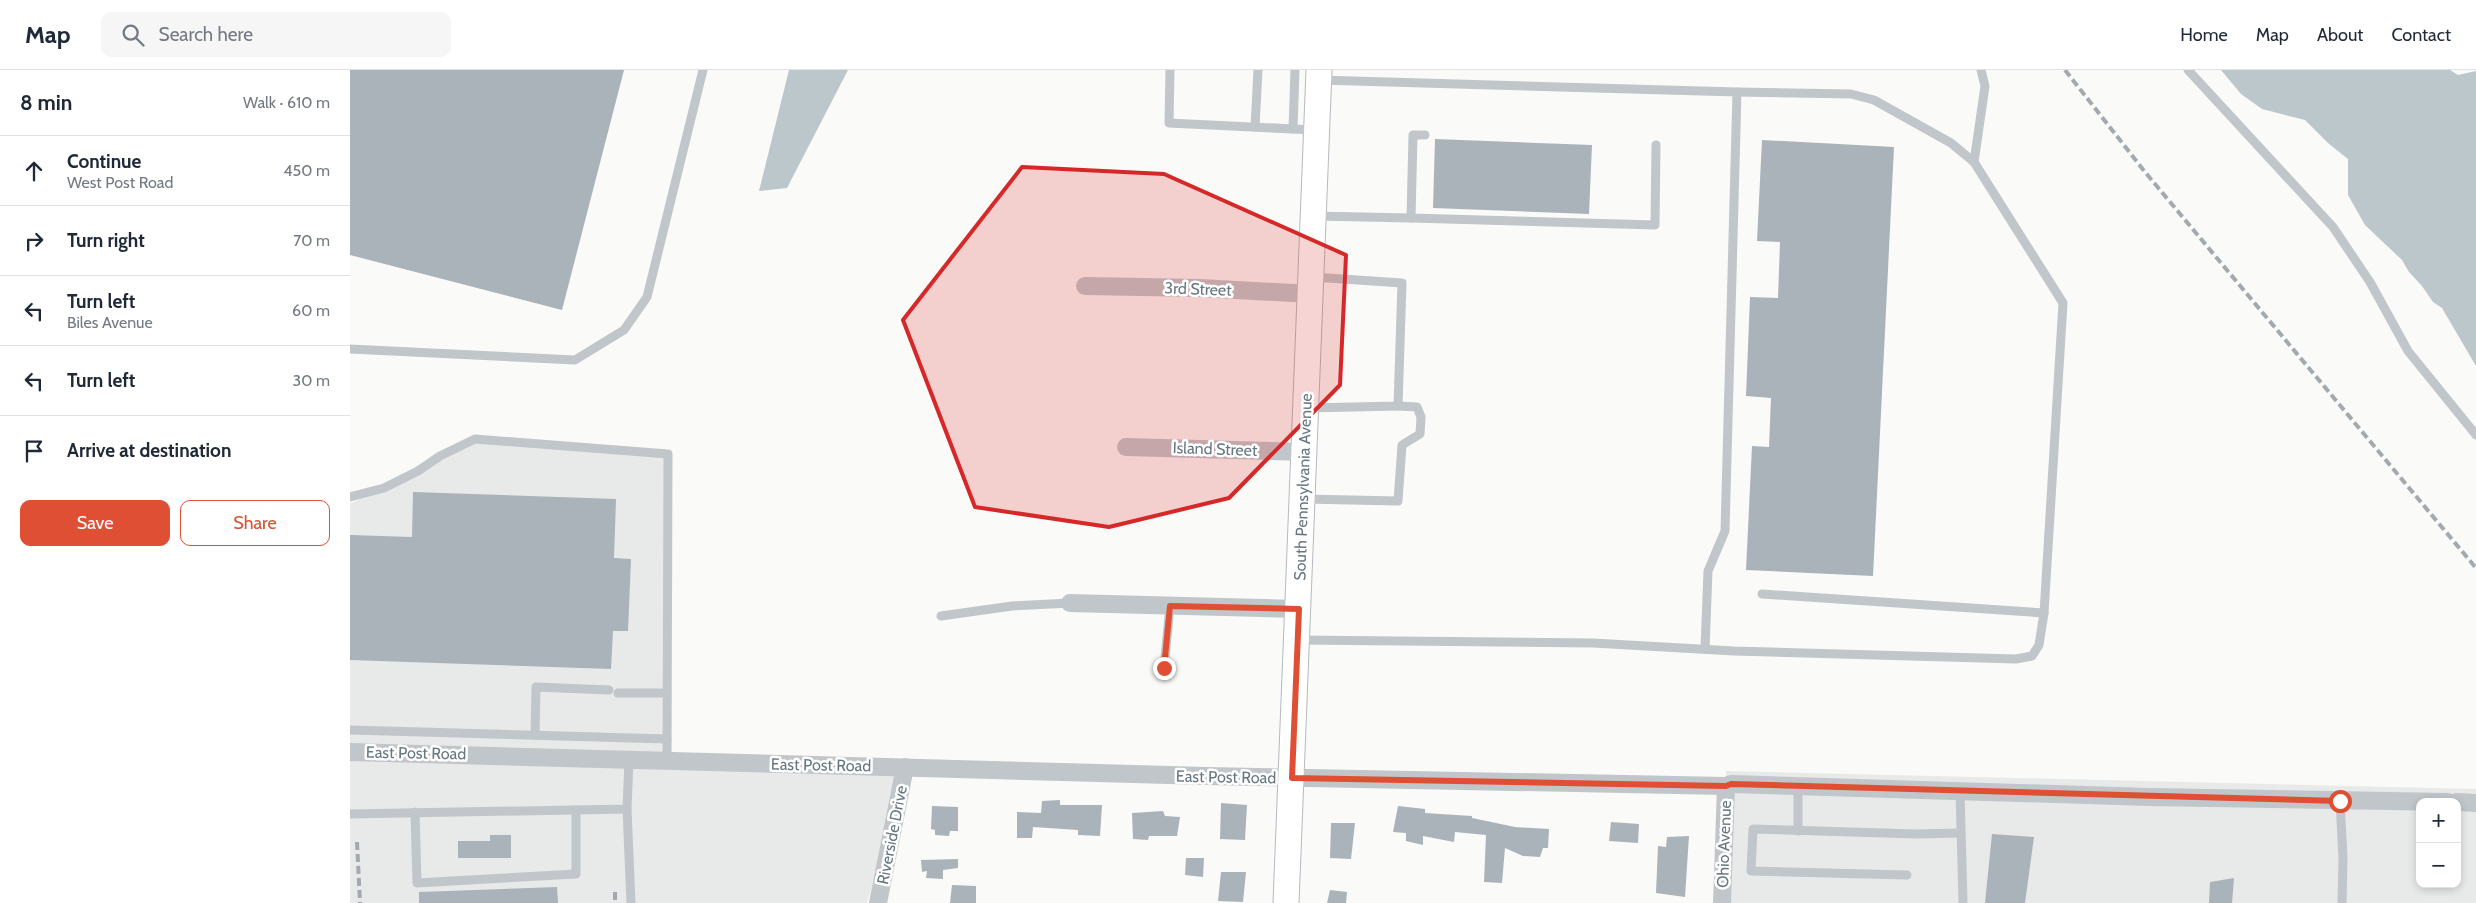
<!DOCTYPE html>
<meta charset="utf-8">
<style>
:root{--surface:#fff;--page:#f6f6f7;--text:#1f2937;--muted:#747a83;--line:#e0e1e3;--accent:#df4f33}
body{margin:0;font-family:Cabin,sans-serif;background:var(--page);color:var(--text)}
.controls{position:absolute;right:15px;bottom:15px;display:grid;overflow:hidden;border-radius:10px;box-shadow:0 2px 8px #0003}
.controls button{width:45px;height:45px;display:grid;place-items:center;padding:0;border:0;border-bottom:1px solid var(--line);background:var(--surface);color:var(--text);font:25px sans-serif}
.stop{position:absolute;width:15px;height:15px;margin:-11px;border:4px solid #df4f33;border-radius:50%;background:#fff}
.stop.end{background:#df4f33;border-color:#fff;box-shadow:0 1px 5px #0008}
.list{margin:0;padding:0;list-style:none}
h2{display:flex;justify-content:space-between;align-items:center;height:65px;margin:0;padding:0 20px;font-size:21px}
h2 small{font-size:16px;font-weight:400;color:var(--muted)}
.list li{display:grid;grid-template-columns:32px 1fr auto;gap:15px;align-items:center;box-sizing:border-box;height:70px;padding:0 20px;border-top:1px solid var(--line)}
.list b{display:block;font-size:19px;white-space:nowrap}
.list p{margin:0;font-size:16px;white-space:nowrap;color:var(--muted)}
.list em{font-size:16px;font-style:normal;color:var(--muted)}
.actions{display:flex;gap:10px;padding:15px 20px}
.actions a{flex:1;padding:11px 0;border:1px solid var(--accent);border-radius:10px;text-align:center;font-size:18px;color:var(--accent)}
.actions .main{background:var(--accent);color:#fff}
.icon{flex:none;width:28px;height:28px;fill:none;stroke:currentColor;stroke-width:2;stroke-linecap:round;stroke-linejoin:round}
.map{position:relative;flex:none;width:2126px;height:833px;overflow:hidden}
header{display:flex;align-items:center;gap:30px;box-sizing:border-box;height:70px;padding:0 25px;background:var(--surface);border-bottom:1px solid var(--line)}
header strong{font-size:24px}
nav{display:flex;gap:28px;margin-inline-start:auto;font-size:18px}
.search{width:350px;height:45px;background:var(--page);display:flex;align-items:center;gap:12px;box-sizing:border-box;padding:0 18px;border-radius:10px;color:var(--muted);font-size:19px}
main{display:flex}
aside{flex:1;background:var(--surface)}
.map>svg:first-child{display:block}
</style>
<header>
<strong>Map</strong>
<div class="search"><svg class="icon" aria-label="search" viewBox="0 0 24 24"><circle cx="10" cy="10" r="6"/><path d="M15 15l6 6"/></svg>Search here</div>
<nav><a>Home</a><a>Map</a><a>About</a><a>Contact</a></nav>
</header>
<main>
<aside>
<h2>8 min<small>Walk · 610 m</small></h2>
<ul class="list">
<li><svg class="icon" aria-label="ahead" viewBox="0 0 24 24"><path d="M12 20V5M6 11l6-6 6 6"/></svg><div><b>Continue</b><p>West Post Road</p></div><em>450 m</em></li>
<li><svg class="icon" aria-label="right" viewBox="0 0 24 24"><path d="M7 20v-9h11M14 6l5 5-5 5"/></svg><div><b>Turn right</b></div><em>70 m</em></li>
<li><svg class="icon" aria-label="left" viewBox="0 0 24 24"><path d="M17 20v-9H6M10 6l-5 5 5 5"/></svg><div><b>Turn left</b><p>Biles Avenue</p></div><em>60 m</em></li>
<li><svg class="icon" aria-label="left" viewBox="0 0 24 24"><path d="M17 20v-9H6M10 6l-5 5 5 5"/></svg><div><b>Turn left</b></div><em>30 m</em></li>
<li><svg class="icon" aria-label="arrive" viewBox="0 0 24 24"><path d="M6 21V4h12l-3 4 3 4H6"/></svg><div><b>Arrive at destination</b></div></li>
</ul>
<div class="actions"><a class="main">Save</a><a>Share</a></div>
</aside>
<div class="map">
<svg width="2126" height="833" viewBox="0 0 2126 833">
<rect width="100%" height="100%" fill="#fafaf8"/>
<g fill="#e8e9e9" fill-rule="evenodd">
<path d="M 125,369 L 318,384 L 318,691 L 555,697 L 517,833 L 0,833 L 0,434 Z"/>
<path d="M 1376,701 L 2126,719 L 2126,833 L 1372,833 ZM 2070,732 L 2107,732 L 2107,814 L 2070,814 Z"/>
</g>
<g fill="#bbc7cb">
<path d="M 439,0 L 498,0 L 437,118 L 409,121 Z"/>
<path d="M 1871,0 L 2100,0 L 2108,5 L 2126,1 L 2126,296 L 2092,238 L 2083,232 L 2072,216 L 2059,202 L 2052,190 L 2015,155 L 1998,125 L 1998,89 L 1978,73 L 1955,50 L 1912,39 L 1891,24 Z"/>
</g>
<g fill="#aab3b9">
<path d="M 0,0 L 274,0 L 212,240 L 0,185 Z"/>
<path d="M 1085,69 L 1242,75 L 1239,144 L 1083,138 Z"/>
<path d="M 1412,70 L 1544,77 L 1523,506 L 1396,500 L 1402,376 L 1419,377 L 1421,328 L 1396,326 L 1400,227 L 1428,228 L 1430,172 L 1407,171 Z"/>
<path d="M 63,422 L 266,429 L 264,488 L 281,489 L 278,561 L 263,561 L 261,599 L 0,590 L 0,465 L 62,467 Z"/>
<path d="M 710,730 L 710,735 L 752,735 L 750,766 L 728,765 L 728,760 L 683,757 L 682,768 L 667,768 L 667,742 L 691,743 L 692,731 Z"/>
<path d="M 871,733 L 897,735 L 895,770 L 870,769 Z"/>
<path d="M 582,736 L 608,737 L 608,761 L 600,761 L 599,766 L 585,765 L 585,760 L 581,759 Z"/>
<path d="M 1048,736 L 1075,739 L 1075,743 L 1122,746 L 1122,748 L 1165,757 L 1199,759 L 1198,778 L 1193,778 L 1190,787 L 1173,786 L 1155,778 L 1152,813 L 1134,812 L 1136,765 L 1105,762 L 1104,772 L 1073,766 L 1073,775 L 1056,771 L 1056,763 L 1043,762 Z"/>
<path d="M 813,741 L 815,746 L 830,747 L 827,766 L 799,766 L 798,770 L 783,769 L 782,743 Z"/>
<path d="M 1261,752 L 1289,754 L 1288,773 L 1259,771 Z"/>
<path d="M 981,753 L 1005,753 L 1001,789 L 980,788 Z"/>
<path d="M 1642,764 L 1684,767 L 1675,833 L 1635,833 Z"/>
<path d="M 140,765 L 161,765 L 161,788 L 108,788 L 108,771 L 140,771 Z"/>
<path d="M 1339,766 L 1335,827 L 1306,823 L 1308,776 L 1316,777 L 1317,767 Z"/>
<path d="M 836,788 L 854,788 L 853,807 L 835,805 Z"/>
<path d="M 608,789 L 608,798 L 593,800 L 593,809 L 576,808 L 577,801 L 572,802 L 571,790 Z"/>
<path d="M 871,802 L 896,802 L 893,832 L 868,831 Z"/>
<path d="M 1884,808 L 1882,833 L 1859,833 L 1860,812 Z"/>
<path d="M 602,815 L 626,816 L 626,833 L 600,833 Z"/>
<path d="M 207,817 L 208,833 L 69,833 L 69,822 Z"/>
<path d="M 980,820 L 997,822 L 996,833 L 977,833 Z"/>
</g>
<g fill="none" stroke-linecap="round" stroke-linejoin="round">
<g stroke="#b4babe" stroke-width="27">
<path id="secondary" d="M 936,833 L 969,0"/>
</g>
<g stroke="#c1c6ca" stroke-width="9">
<path d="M 820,0 L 819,53 L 964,60"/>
<path d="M 1838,0 L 1983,157 L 2020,212 L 2058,281 L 2126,365"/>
<path d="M 969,10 L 1387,22 L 1375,461 L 1358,501 L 1355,579"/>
<path d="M 1387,22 L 1501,24 L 1524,30 L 1601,73 L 1624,92"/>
<path d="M 905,57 L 908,0"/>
<path d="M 943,59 L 945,0"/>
<path d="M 1075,65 L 1063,65 L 1061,148 L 1305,155 L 1306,75"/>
<path d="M 964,146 L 1061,148"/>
<path d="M 0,279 L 225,290 L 274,260 L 297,227 L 353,0"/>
<path d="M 957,338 L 1048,336 L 1052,213 L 963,207"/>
<path d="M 0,427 L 34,418 L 68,401 L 90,386 L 125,369 L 318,384 L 317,691"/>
<path d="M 953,429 L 1048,431 L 1052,375 L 1070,364 L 1071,347 L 1067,337 L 1048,336"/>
<path d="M 1412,524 L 1694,543"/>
<path d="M 591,546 L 662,536 L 720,533"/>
<path d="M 949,570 L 1243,573 L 1384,581 L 1666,589 L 1682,586 L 1689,575 L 1694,543 L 1713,233 L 1624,92 L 1635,16 L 1631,0"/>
<path d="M 814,598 L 820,536"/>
<path d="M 268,623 L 317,623"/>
<path d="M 0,660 L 317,669"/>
<path d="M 185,665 L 186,617 L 259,620"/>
<path d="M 1610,721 L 1613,833"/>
<path d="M 1990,731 L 1993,788 L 1992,833"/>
<path d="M 277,739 L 281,833"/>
<path d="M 65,742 L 67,813 L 226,804 L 226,740"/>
<path d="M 0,744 L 277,739 L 279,690"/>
<path d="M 1448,761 L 1448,716"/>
<path d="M 1557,805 L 1401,801 L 1403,759 L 1566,764 L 1610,763"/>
</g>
<g stroke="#c1c6ca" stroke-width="18">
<path d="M 735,216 L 850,218 L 961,224"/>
<path d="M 776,377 L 955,382"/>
<path d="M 720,533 L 949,539"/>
<path d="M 0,682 L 855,706 L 1376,716 L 1381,714 L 1799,727 L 2098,732"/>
<path d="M 2107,732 L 2126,733"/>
<path d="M 528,833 L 555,697"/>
<path d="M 1372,833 L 1376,716"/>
</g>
<use href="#secondary" stroke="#fff" stroke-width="25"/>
<g stroke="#a3aaaf" stroke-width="4" stroke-dasharray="8 4" stroke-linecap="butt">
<path d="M 1715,0 L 1795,102 L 2126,498"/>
<path d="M 7,772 L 10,833"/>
<path d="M 265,822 L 265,833"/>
</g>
</g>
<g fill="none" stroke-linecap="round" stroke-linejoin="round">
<path stroke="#df4f33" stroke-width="6" d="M 814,598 L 820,536 L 949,539 L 942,708 L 1376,716 L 1381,714 L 1990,731"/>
</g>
<path fill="#d62828" fill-opacity="0.2" stroke="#d62828" stroke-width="4" stroke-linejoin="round" d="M 672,97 L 814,104 L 996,185 L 990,315 L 879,428 L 759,457 L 625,437 L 553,250 Z"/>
<g text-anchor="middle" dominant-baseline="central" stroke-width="5" stroke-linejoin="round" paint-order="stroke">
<g font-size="16" fill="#667782" stroke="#fff">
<text transform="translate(848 219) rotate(2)">3rd Street</text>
<text transform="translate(865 379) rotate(2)">Island Street</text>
<text transform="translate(953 417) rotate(-88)">South Pennsylvania Avenue</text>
<text transform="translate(66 683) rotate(1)">East Post Road</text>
<text transform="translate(471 695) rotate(1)">East Post Road</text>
<text transform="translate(876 707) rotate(1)">East Post Road</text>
<text transform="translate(542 765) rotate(-79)">Riverside Drive</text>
<text transform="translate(1374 774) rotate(-88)">Ohio Avenue</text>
</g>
</g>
</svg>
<div class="controls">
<button>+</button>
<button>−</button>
</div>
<div class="stop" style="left:1990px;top:731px"></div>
<div class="stop end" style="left:814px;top:598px"></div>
</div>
</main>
